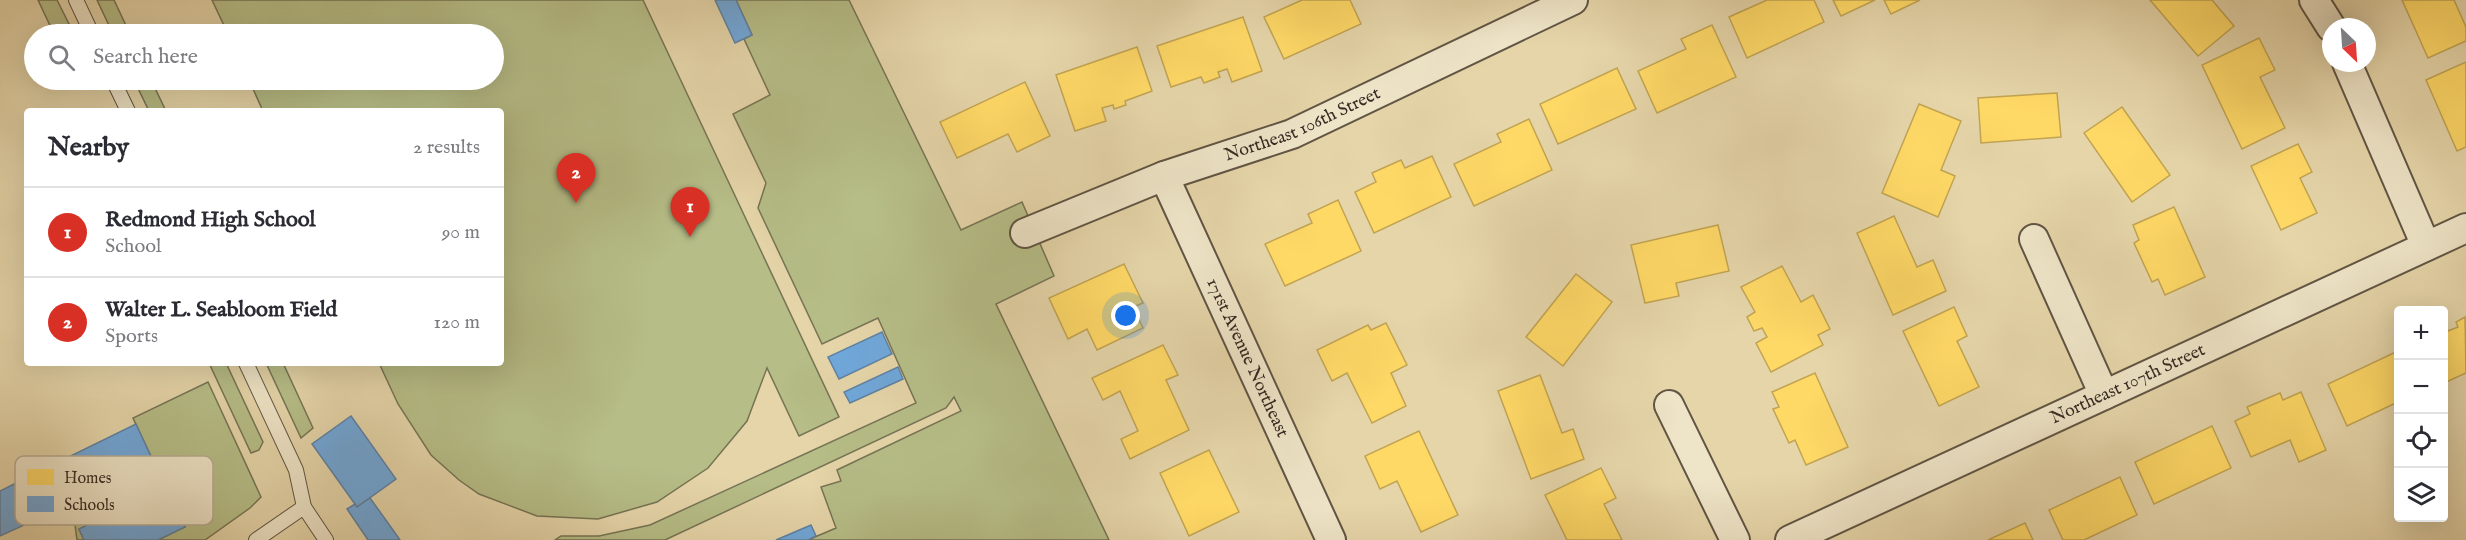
<!DOCTYPE html>
<meta charset="utf-8">
<style>
:root{--surface:#fff;--page:#f7f7f7;--text:#2b2b33;--muted:#7c7c81;--line:#e1e1e2;--accent:#d93025}
body{margin:0;font-family:"IM FELL English",serif;background:var(--page);color:var(--text)}
.controls{position:absolute;right:18px;bottom:18px;display:grid;overflow:hidden;border-radius:6px;box-shadow:0 6px 24px #0002}
.controls button{width:54px;height:54px;display:grid;place-items:center;padding:0;border:0;border-bottom:2px solid var(--line);background:var(--surface);color:var(--text);font:30px sans-serif}
.compass{position:absolute;left:2322px;top:18px;width:54px;height:54px;border-radius:50%;background:var(--surface);box-shadow:0 6px 24px #0002;rotate:155deg}
.you{position:absolute;left:1126px;top:316px;width:21px;height:21px;margin:-15px;border:4px solid #fff;border-radius:50%;background:#1a73e8;box-shadow:0 0 0 9px #1a73e833}
.badge{display:grid;place-items:center;width:39px;height:39px;border-radius:50%;background:var(--accent);color:#fff;font-size:20px;font-weight:700}
.pin{position:absolute;translate:-50% -50px;filter:drop-shadow(0 2px 3px #0008)}
.pin::after{content:'';position:absolute;top:32px;width:21px;height:18px;background:inherit;clip-path:polygon(0 0,100% 0,50% 100%)}
.list{margin:0;padding:0;list-style:none}
h2{display:flex;justify-content:space-between;align-items:center;height:78px;margin:0;padding:0 24px;font-size:26px}
h2 small{font-size:20px;font-weight:400;color:var(--muted)}
.list li{display:grid;grid-template-columns:39px 1fr auto;gap:18px;align-items:center;box-sizing:border-box;height:90px;padding:0 24px;border-top:2px solid var(--line)}
.list b{display:block;font-size:22px;white-space:nowrap}
.list p{margin:0;font-size:20px;white-space:nowrap;color:var(--muted)}
.list em{font-size:20px;font-style:normal;color:var(--muted)}
.icon{flex:none;width:33px;height:33px;fill:none;stroke:currentColor;stroke-width:2;stroke-linecap:round;stroke-linejoin:round}
.map{position:relative;flex:none;width:2466px;height:540px;overflow:hidden}
.search{position:absolute;background:var(--surface);box-shadow:0 6px 24px #0002;left:24px;top:24px;width:480px;height:66px;display:flex;align-items:center;gap:15px;box-sizing:border-box;padding:0 21px;border-radius:33px;color:var(--muted);font-size:22px}
.panel{position:absolute;background:var(--surface);box-shadow:0 6px 24px #0002;left:24px;top:108px;width:480px;height:258px;border-radius:6px}
.map>svg:first-child{display:block}
</style>
<div class="map">
<svg width="2466" height="540" viewBox="0 0 2466 540">
<rect width="100%" height="100%" fill="#e5d5a9"/>
<filter id="stains"><feTurbulence type="fractalNoise" baseFrequency=".00333" numOctaves="4"/><feColorMatrix values="0 0 0 0 .2 0 0 0 0 .09 0 0 0 0 .02 0 0 0 .5 -.17"/></filter>
<radialGradient id="worn" r=".72"><stop offset=".6" stop-color="#630" stop-opacity="0"/><stop offset="1" stop-color="#630" stop-opacity=".3"/></radialGradient>
<g fill="#b6bd87" stroke="#767455" stroke-width="1.5">
<path d="M 38,0 L 57,0 L 74,34 L 54,34 Z"/>
<path d="M 97,0 L 114,0 L 130,34 L 113,34 Z"/>
<path d="M 212,0 L 643,0 L 839,417 L 799,436 L 767,368 L 747,421 L 708,468 L 657,502 L 598,519 L 537,516 L 479,494 L 459,480 L 431,455 L 398,404 L 379,363 L 501,363 L 501,111 L 263,111 L 249,80 L 494,80 L 494,34 L 228,34 Z"/>
<path d="M 736,0 L 849,0 L 961,230 L 1022,202 L 1054,276 L 996,304 L 1109,540 L 808,540 L 836,528 L 821,487 L 841,481 L 837,470 L 961,411 L 954,397 L 946,408 L 665,540 L 555,540 L 561,536 L 599,536 L 650,525 L 916,403 L 878,318 L 822,344 L 758,208 L 766,183 L 733,114 L 770,95 L 744,39 L 752,35 Z"/>
<path d="M 134,80 L 151,80 L 166,111 L 149,111 Z"/>
<path d="M 209,363 L 226,363 L 263,442 L 259,450 L 251,453 Z"/>
<path d="M 266,363 L 283,363 L 313,428 L 301,438 Z"/>
<path d="M 208,382 L 261,497 L 250,508 L 205,540 L 158,540 L 185,527 L 166,488 L 79,529 L 84,540 L 77,540 L 75,525 L 125,502 L 118,488 L 126,485 L 122,478 L 154,463 L 133,418 Z"/>
</g>
<g fill="#ffd966" stroke="#c2a452" stroke-width="1.5">
<path d="M 1302,0 L 1350,0 L 1361,24 L 1284,59 L 1264,17 Z"/>
<path d="M 1767,0 L 1814,0 L 1824,22 L 1747,58 L 1729,17 Z"/>
<path d="M 1833,0 L 1875,0 L 1841,16 Z"/>
<path d="M 1884,0 L 1920,0 L 1891,14 Z"/>
<path d="M 2150,0 L 2212,0 L 2234,26 L 2198,56 Z"/>
<path d="M 2402,0 L 2454,0 L 2466,27 L 2466,41 L 2428,58 Z"/>
<path d="M 1243,17 L 1262,71 L 1232,82 L 1227,69 L 1218,72 L 1220,77 L 1204,83 L 1201,77 L 1171,87 L 1157,46 Z"/>
<path d="M 1712,25 L 1736,77 L 1657,113 L 1638,71 L 1686,49 L 1681,39 Z"/>
<path d="M 2259,38 L 2275,70 L 2260,77 L 2285,128 L 2242,149 L 2202,65 Z"/>
<path d="M 1137,47 L 1152,91 L 1125,101 L 1126,105 L 1114,109 L 1113,105 L 1102,108 L 1106,121 L 1075,131 L 1056,75 Z"/>
<path d="M 2466,62 L 2466,147 L 2457,151 L 2426,80 Z"/>
<path d="M 1617,68 L 1636,109 L 1558,144 L 1540,104 Z"/>
<path d="M 1025,82 L 1050,136 L 1017,152 L 1008,134 L 957,158 L 940,122 Z"/>
<path d="M 2057,93 L 2061,137 L 1981,143 L 1978,98 Z"/>
<path d="M 1919,104 L 1961,121 L 1941,170 L 1955,176 L 1938,217 L 1882,193 Z"/>
<path d="M 2122,107 L 2170,175 L 2132,202 L 2084,133 Z"/>
<path d="M 1529,119 L 1552,170 L 1474,206 L 1454,164 L 1501,142 L 1497,134 Z"/>
<path d="M 2298,144 L 2312,172 L 2300,178 L 2317,213 L 2281,230 L 2251,166 Z"/>
<path d="M 1432,156 L 1451,197 L 1374,233 L 1355,192 L 1376,182 L 1372,173 L 1401,160 L 1405,168 Z"/>
<path d="M 1338,200 L 1361,251 L 1285,286 L 1265,244 L 1312,223 L 1308,214 Z"/>
<path d="M 2174,207 L 2205,277 L 2165,295 L 2158,279 L 2152,282 L 2134,243 L 2139,240 L 2133,225 Z"/>
<path d="M 1894,216 L 1917,267 L 1933,260 L 1946,291 L 1893,315 L 1857,233 Z"/>
<path d="M 1718,225 L 1729,271 L 1676,283 L 1679,296 L 1645,303 L 1631,245 Z"/>
<path d="M 1124,264 L 1143,303 L 1133,307 L 1143,328 L 1097,350 L 1087,329 L 1068,339 L 1049,298 Z"/>
<path d="M 1782,266 L 1801,302 L 1813,295 L 1830,329 L 1818,335 L 1823,345 L 1771,372 L 1756,343 L 1767,337 L 1762,328 L 1754,331 L 1747,317 L 1755,312 L 1741,287 Z"/>
<path d="M 1576,274 L 1612,302 L 1563,366 L 1526,337 Z"/>
<path d="M 1954,307 L 1967,336 L 1957,341 L 1979,387 L 1939,406 L 1903,331 Z"/>
<path d="M 2465,317 L 2466,373 L 2444,383 L 2444,321 L 2448,331 L 2458,327 L 2456,322 Z"/>
<path d="M 1386,323 L 1407,365 L 1391,373 L 1406,406 L 1372,423 L 1347,373 L 1332,381 L 1317,350 L 1368,325 L 1371,330 Z"/>
<path d="M 1163,345 L 1178,375 L 1166,380 L 1189,430 L 1130,459 L 1121,439 L 1138,431 L 1120,391 L 1103,400 L 1092,378 Z"/>
<path d="M 2398,351 L 2398,402 L 2347,426 L 2328,384 Z"/>
<path d="M 1815,373 L 1848,447 L 1806,465 L 1795,440 L 1789,443 L 1773,409 L 1779,407 L 1772,392 Z"/>
<path d="M 1540,375 L 1562,433 L 1573,429 L 1584,459 L 1531,479 L 1498,391 Z"/>
<path d="M 2301,392 L 2326,450 L 2299,462 L 2290,440 L 2251,457 L 2235,421 L 2250,414 L 2247,407 L 2280,393 L 2283,400 Z"/>
<path d="M 2212,426 L 2231,468 L 2154,504 L 2135,462 Z"/>
<path d="M 1419,431 L 1458,515 L 1421,532 L 1397,481 L 1380,489 L 1365,456 Z"/>
<path d="M 1209,450 L 1239,512 L 1189,536 L 1160,473 Z"/>
<path d="M 1601,468 L 1616,498 L 1604,504 L 1622,540 L 1567,540 L 1545,495 Z"/>
<path d="M 2120,477 L 2137,515 L 2084,540 L 2063,540 L 2049,510 Z"/>
<path d="M 2025,523 L 2033,540 L 1988,540 Z"/>
</g>
<g fill="#6fa8dc" stroke="#5e82a4" stroke-width="1.5">
<path d="M 715,0 L 736,0 L 752,35 L 735,43 Z"/>
<path d="M 882,332 L 892,354 L 839,379 L 828,357 Z"/>
<path d="M 898,367 L 903,379 L 850,403 L 844,392 Z"/>
<path d="M 351,416 L 396,479 L 357,507 L 312,444 Z"/>
<path d="M 136,424 L 154,463 L 68,504 L 50,466 Z"/>
<path d="M 24,479 L 42,517 L 0,536 L 0,491 Z"/>
<path d="M 167,488 L 185,527 L 158,540 L 84,540 L 79,529 Z"/>
<path d="M 370,498 L 388,523 L 400,540 L 368,540 L 347,509 L 355,504 L 357,507 Z"/>
<path d="M 811,525 L 816,536 L 808,540 L 776,540 Z"/>
</g>
<g fill="none" stroke-linecap="round" stroke-linejoin="round">
<g stroke="#615544" stroke-width="16">
<g id="service">
<path d="M 76,0 L 92,34"/>
<path d="M 113,80 L 128,111"/>
<path d="M 246,363 L 296,470 L 304,507 L 326,540"/>
<path d="M 256,540 L 304,507"/>
</g>
</g>
<g stroke="#615544" stroke-width="32">
<g id="minor">
<path d="M 2314,0 L 2331,27"/>
<path d="M 2347,63 L 2426,246"/>
<path id="s1" d="M 1164,176 L 1331,540"/>
<path id="s2" d="M 1025,233 L 1164,176 L 1292,134 L 1573,0"/>
<path d="M 2034,239 L 2104,395"/>
<path d="M 1669,405 L 1735,540"/>
<path id="s3" d="M 1790,540 L 2466,228"/>
</g>
</g>
<use href="#service" stroke="#eee4c7" stroke-width="14"/>
<use href="#minor" stroke="#eee4c7" stroke-width="28"/>
</g>
<g text-anchor="middle" dominant-baseline="central" stroke-width="6" stroke-linejoin="round" paint-order="stroke">
<g font-size="18" fill="#352a23" stroke="#eee4c7">
<text stroke="none"><textPath href="#s2" startOffset="298">Northeast 106th Street</textPath></text>
<text stroke="none"><textPath href="#s1" startOffset="200">171st Avenue Northeast</textPath></text>
<text stroke="none"><textPath href="#s3" startOffset="372">Northeast 107th Street</textPath></text>
</g>
</g>
<rect x="15" y="456" width="198" height="69" rx="9" fill="#eee4c7" stroke="#b6ac96" stroke-width="1.5"/>
<rect x="27" y="469" width="27" height="16" fill="#ffd966"/>
<rect x="27" y="496" width="27" height="16" fill="#6fa8dc"/>
<g font-size="16" fill="#352a23">
<text x="64" y="483">Homes</text>
<text x="64" y="510">Schools</text>
</g>
<rect width="100%" height="100%" filter="url(#stains)"/>
<rect width="100%" height="100%" fill="url(#worn)"/>
</svg>
<div class="controls">
<button>+</button>
<button>−</button>
<button><svg class="icon" aria-label="locate" viewBox="0 0 24 24"><circle cx="12" cy="12" r="6"/><path d="M12 2v4M12 18v4M2 12h4M18 12h4"/></svg></button>
<button><svg class="icon" aria-label="layers" viewBox="0 0 24 24"><path d="M12 4l9 5-9 5-9-5zM3 14l9 5 9-5"/></svg></button>
</div>
<svg class="compass" viewBox="-18 -18 36 36"><path d="M0-13l5 13h-10z" fill="#e53935"/><path d="M0 13l5-13h-10z" fill="#7c7c81"/></svg>
<div class="you"></div>
<div class="pin badge" style="left:690px;top:237px">1</div>
<div class="pin badge" style="left:576px;top:203px">2</div>
<div class="search"><svg class="icon" aria-label="search" viewBox="0 0 24 24"><circle cx="10" cy="10" r="6"/><path d="M15 15l6 6"/></svg>Search here</div>
<section class="panel">
<h2>Nearby<small>2 results</small></h2>
<ul class="list">
<li><span class="badge">1</span><div><b>Redmond High School</b><p>School</p></div><em>90 m</em></li>
<li><span class="badge">2</span><div><b>Walter L. Seabloom Field</b><p>Sports</p></div><em>120 m</em></li>
</ul>
</section>
</div>
